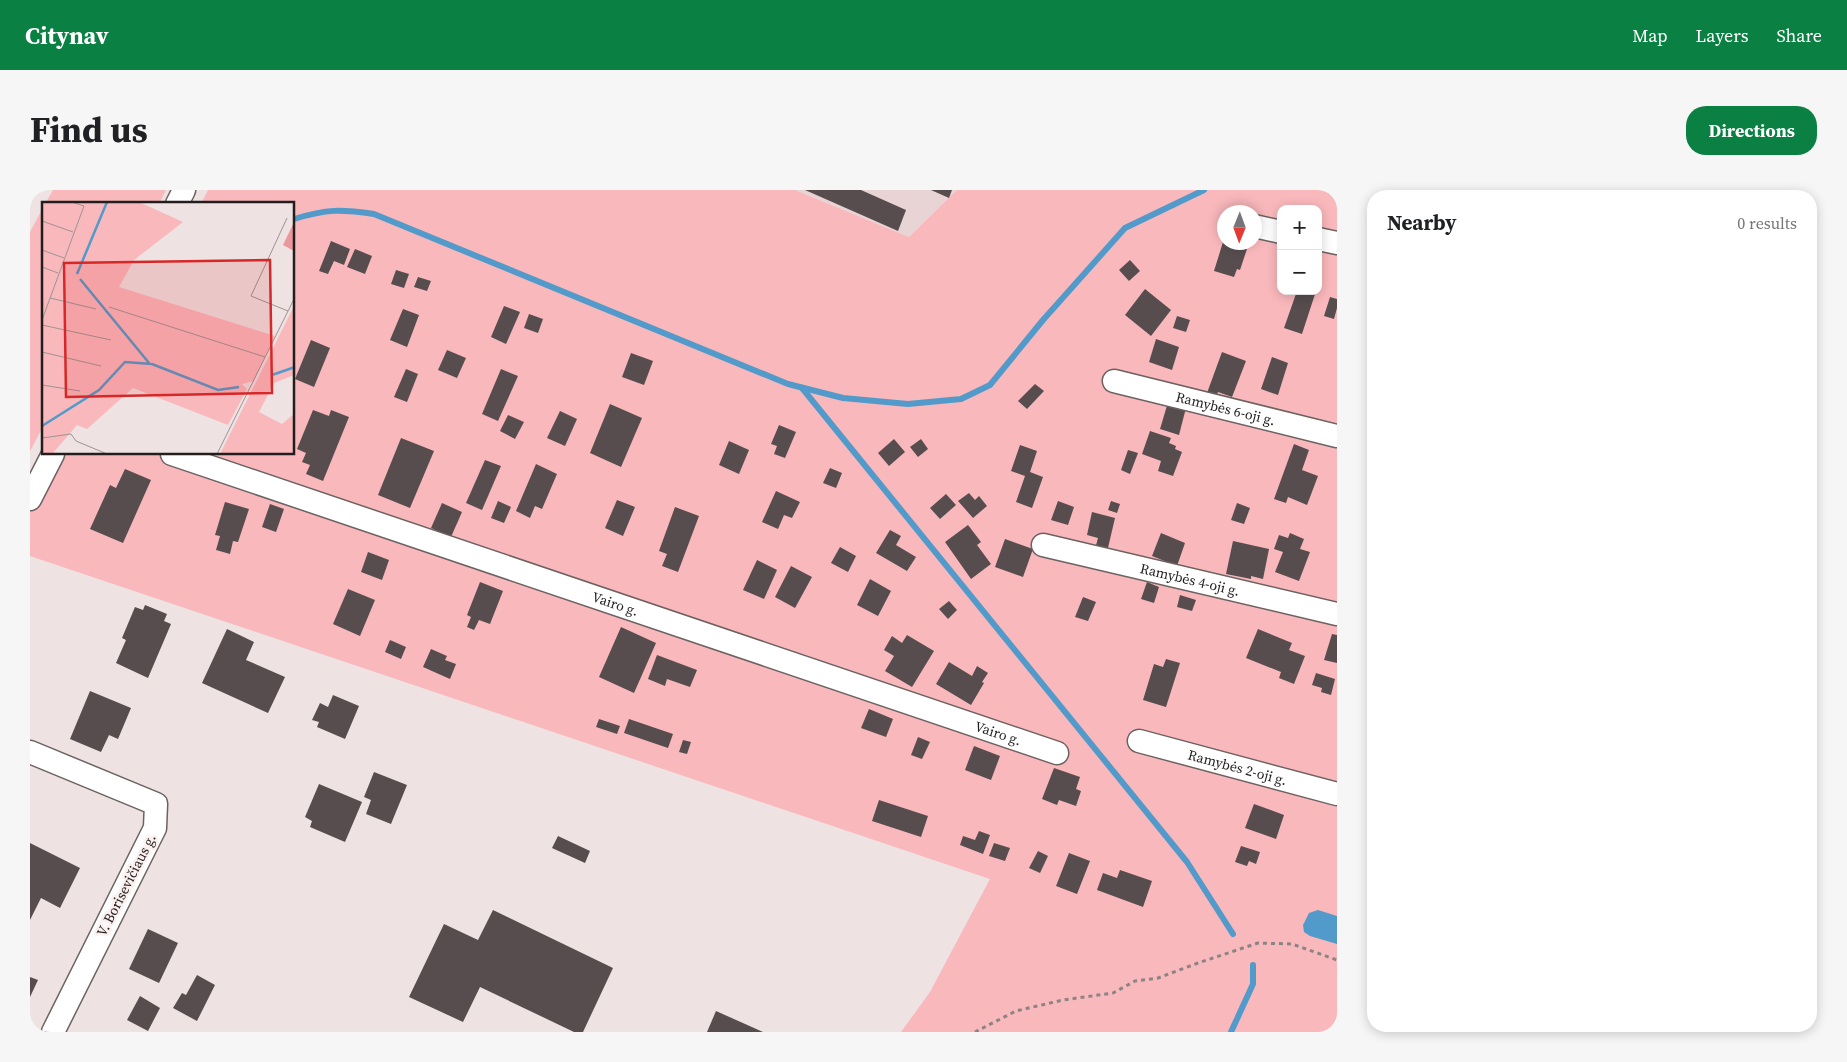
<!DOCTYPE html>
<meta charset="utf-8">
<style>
:root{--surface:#fff;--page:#f6f6f6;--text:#202124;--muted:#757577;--line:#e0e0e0;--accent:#0b8043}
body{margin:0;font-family:"Source Serif 4",serif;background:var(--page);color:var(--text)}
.controls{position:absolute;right:15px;top:15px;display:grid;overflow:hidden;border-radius:10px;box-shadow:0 2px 12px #0003}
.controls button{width:45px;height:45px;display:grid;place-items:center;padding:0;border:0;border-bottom:1px solid var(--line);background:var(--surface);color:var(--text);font:25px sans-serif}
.compass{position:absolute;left:1187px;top:15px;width:45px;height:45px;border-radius:50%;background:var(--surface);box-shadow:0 2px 12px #0003;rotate:181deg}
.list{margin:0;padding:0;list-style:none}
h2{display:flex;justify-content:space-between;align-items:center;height:65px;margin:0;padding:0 20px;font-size:21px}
h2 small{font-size:16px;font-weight:400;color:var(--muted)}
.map{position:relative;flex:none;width:1307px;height:842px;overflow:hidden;border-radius:20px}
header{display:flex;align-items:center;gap:30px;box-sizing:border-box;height:70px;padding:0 25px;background:var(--accent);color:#fff}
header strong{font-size:24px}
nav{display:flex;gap:28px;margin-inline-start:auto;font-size:18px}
.intro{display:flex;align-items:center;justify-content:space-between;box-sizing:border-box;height:120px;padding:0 30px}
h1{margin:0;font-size:35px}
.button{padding:12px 22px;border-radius:20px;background:var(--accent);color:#fff;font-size:18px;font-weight:700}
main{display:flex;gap:30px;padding:0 30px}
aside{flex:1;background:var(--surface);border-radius:20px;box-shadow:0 2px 12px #0003}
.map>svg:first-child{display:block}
</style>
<header>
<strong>Citynav</strong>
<nav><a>Map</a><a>Layers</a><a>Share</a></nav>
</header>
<div class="intro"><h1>Find us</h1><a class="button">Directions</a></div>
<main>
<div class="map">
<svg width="1307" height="842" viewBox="0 0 1307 842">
<rect width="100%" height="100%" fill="#eee2e2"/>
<path fill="#e9d4d5" d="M 765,0 L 927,0 L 879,47 Z"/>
<g fill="#f9b8bc" fill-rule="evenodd">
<path d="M 23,0 L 136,0 L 129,14 L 15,14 Z"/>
<path d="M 178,0 L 765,0 L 879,47 L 927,0 L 1307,0 L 1307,842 L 871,842 L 900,802 L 960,689 L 0,366 L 0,309 L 23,264 L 264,264 L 264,14 L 171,14 ZM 1251,19 L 1288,19 L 1288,101 L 1251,101 ZM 1194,22 L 1224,22 L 1224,52 L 1194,52 Z"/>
<path d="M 14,16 L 14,235 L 0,261 L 0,42 Z"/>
</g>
<path fill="#529aca" d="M 1288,720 L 1307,726 L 1307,754 L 1280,746 L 1274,742 L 1273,735 L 1279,723 Z"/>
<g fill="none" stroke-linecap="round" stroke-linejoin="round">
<g stroke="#529aca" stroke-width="6">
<path d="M 264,29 C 297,19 310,19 344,24 L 758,194 L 813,208 L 878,214 L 931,209 L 960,195 L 1013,130 L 1095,38 L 1174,0"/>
<path d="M 772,198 L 1157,672 L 1203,744"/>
<path d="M 1201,842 L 1223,794 L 1223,775"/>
</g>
</g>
<g fill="#574d4e">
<path d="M 775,0 L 831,0 L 876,20 L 868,41 Z"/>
<path d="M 901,0 L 922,0 L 919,8 Z"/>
<path d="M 301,51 L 320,59 L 314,75 L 304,71 L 298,84 L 289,81 Z"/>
<path d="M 1193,52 L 1217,59 L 1210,80 L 1207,79 L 1204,87 L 1184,81 Z"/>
<path d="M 325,59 L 342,66 L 335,84 L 317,77 Z"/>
<path d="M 1100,70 L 1110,81 L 1099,91 L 1089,80 Z"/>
<path d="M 366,80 L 379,84 L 374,98 L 361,94 Z"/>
<path d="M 388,87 L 401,91 L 397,101 L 384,97 Z"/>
<path d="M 1115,99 L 1141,120 L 1121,146 L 1095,125 Z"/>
<path d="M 1267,101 L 1286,101 L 1272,144 L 1254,138 Z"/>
<path d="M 1300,107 L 1307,109 L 1307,118 L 1304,129 L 1294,126 Z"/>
<path d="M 474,116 L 490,122 L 476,154 L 461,147 Z"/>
<path d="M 373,119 L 389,125 L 377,157 L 360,150 Z"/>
<path d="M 499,124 L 513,129 L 508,143 L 494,138 Z"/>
<path d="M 1147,126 L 1160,130 L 1156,142 L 1143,138 Z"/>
<path d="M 1126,149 L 1149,157 L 1142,180 L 1119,172 Z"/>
<path d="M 281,150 L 300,158 L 284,197 L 265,189 Z"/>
<path d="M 417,160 L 436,168 L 427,188 L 408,180 Z"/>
<path d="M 1192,162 L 1216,171 L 1202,207 L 1188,202 L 1186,207 L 1177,203 Z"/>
<path d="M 601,163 L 623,171 L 614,195 L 592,187 Z"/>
<path d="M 1242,167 L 1258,173 L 1248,205 L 1231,199 Z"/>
<path d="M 376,179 L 388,184 L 377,212 L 364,207 Z"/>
<path d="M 471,179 L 488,186 L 468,231 L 452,224 Z"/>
<path d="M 1005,194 L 1014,201 L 997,219 L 988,211 Z"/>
<path d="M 1139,209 L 1157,214 L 1149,245 L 1130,239 Z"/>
<path d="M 580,214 L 612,228 L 591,277 L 560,263 Z"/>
<path d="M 283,220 L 299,226 L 301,220 L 319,227 L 293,291 L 276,284 L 280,275 L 272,272 L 276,263 L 267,259 Z"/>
<path d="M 530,221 L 547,229 L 535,256 L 517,248 Z"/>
<path d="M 478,225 L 494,232 L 485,249 L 470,241 Z"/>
<path d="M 749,235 L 766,242 L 755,268 L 744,264 L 747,256 L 741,254 Z"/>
<path d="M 1120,241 L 1141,248 L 1139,253 L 1146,256 L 1145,259 L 1152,262 L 1143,286 L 1128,281 L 1131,271 L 1112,264 Z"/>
<path d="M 371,248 L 404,261 L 380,318 L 348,305 Z"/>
<path d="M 864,249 L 875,262 L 859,276 L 848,263 Z"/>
<path d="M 891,249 L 898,259 L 888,267 L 880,257 Z"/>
<path d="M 699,251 L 719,260 L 709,284 L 689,275 Z"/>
<path d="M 1264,254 L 1279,260 L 1272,280 L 1288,286 L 1277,315 L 1258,307 L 1256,313 L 1244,309 Z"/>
<path d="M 990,255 L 1007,261 L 1000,282 L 1013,287 L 1002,318 L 986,312 L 995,286 L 981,281 Z"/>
<path d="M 1098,260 L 1108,263 L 1100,284 L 1091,280 Z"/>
<path d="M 455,270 L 471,276 L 452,320 L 436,313 Z"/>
<path d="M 506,274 L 527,284 L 512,319 L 505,316 L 500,328 L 486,321 Z"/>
<path d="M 800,278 L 812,283 L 806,298 L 793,293 Z"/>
<path d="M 95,279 L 121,290 L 93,353 L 60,339 L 80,295 L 86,298 Z"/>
<path d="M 746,301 L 770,312 L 762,328 L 754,325 L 748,339 L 732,332 Z"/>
<path d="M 939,303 L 945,310 L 949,306 L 957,316 L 943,328 L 928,311 Z"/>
<path d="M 916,304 L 926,315 L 910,329 L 900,318 Z"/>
<path d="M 587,310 L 605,317 L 593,346 L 575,338 Z"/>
<path d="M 468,311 L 481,317 L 474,333 L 461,328 Z"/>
<path d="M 1028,311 L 1044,317 L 1038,335 L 1021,330 Z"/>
<path d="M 1081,311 L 1090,314 L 1087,323 L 1078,320 Z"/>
<path d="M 195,312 L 219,319 L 208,352 L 203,351 L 200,364 L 186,360 L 190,346 L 185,345 Z"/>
<path d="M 412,313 L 432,322 L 421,347 L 401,338 Z"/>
<path d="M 1207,313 L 1220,318 L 1214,334 L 1201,330 Z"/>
<path d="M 240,314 L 254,319 L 246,342 L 232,337 Z"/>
<path d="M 645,317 L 669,326 L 648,382 L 632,376 L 637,364 L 629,361 Z"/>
<path d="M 1062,322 L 1085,328 L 1077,362 L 1065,359 L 1068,348 L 1057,345 Z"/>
<path d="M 938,335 L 951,352 L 947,355 L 961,374 L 941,389 L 915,352 Z"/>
<path d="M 860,340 L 871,346 L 866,355 L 886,367 L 877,381 L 846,363 Z"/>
<path d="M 1131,343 L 1155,353 L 1147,376 L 1122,366 Z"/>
<path d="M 1260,343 L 1274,349 L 1270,359 L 1280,362 L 1269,391 L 1245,382 L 1253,362 L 1244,359 L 1249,345 L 1258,348 Z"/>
<path d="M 975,349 L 1003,359 L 993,387 L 965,377 Z"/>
<path d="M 1203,351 L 1239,359 L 1233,389 L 1221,386 L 1221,389 L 1196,384 Z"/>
<path d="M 810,357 L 826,366 L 818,382 L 801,373 Z"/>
<path d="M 338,362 L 359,370 L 352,390 L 331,382 Z"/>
<path d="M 727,370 L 747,380 L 734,409 L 713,400 Z"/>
<path d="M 761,376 L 782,387 L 765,418 L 745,407 Z"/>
<path d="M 840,389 L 861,401 L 848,426 L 827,415 Z"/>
<path d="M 450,392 L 473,401 L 460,434 L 449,430 L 444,440 L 437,437 L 441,427 L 437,425 Z"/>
<path d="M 1117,392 L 1129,397 L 1124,413 L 1111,409 Z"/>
<path d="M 318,399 L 345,410 L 330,446 L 303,434 Z"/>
<path d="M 1150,405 L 1166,410 L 1162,421 L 1147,417 Z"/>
<path d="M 1053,407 L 1066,412 L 1058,431 L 1045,427 Z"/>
<path d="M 919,411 L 927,420 L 918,429 L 909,419 Z"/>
<path d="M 115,415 L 137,424 L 134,431 L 141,434 L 118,488 L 86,473 L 96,450 L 92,448 L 105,417 L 113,420 Z"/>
<path d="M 591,437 L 626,453 L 604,503 L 569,487 Z"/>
<path d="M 197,439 L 224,452 L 216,470 L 255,487 L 238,523 L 172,493 Z"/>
<path d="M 1228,439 L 1262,453 L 1259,460 L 1275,466 L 1264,494 L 1249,488 L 1251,482 L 1216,468 Z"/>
<path d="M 1302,444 L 1307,445 L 1307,473 L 1294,470 Z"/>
<path d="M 877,445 L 904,461 L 882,497 L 855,481 L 864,466 L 854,460 L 862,446 L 872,453 Z"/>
<path d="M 360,450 L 376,457 L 371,469 L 355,462 Z"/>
<path d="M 401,459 L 417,466 L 415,470 L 426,474 L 420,489 L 393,477 Z"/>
<path d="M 627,465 L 667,480 L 660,497 L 637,489 L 635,496 L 618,489 Z"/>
<path d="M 1136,469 L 1150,473 L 1136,517 L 1113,510 L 1124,474 L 1133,477 Z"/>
<path d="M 919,472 L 942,486 L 947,476 L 958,483 L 952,492 L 954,493 L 941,515 L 906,494 Z"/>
<path d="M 1286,483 L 1305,489 L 1301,505 L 1291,502 L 1292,498 L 1282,495 Z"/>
<path d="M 60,501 L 101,518 L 88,549 L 79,545 L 71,562 L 40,549 Z"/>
<path d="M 303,505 L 329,516 L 315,549 L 287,537 L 289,532 L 282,530 L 290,513 L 298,517 Z"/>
<path d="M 839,519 L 863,529 L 856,547 L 831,538 Z"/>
<path d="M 569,529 L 590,536 L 587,544 L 566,537 Z"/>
<path d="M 599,529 L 643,544 L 638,558 L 594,543 Z"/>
<path d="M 888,547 L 900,552 L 892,569 L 881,565 Z"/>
<path d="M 653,550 L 661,552 L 657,564 L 649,562 Z"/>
<path d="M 944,556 L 970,566 L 961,590 L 935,580 Z"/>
<path d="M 1024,578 L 1050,587 L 1046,599 L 1051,601 L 1046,616 L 1029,610 L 1027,615 L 1012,609 Z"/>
<path d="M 344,582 L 377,595 L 361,634 L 336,624 L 341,610 L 334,607 Z"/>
<path d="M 289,594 L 332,612 L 315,652 L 280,637 L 282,631 L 275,627 Z"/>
<path d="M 849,610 L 898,626 L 891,647 L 842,631 Z"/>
<path d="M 1224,614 L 1254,625 L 1246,649 L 1215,638 Z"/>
<path d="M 949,641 L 960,645 L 953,664 L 930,655 L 933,646 L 945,650 Z"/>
<path d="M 528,646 L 560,661 L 555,673 L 522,658 Z"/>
<path d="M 0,653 L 50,678 L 30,718 L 11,708 L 0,730 Z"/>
<path d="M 964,653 L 980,658 L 975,671 L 959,666 Z"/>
<path d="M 1211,656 L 1230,662 L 1226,674 L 1219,671 L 1217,676 L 1205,672 Z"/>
<path d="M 1008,661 L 1018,666 L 1010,683 L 999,678 Z"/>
<path d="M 1039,663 L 1060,671 L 1047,704 L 1026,696 Z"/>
<path d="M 1090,680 L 1122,691 L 1113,717 L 1067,700 L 1073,683 L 1087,688 Z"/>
<path d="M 463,720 L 583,778 L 553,842 L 544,842 L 450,797 L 433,832 L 379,807 L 414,734 L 448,750 Z"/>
<path d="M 118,739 L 148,753 L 129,793 L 99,779 Z"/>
<path d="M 167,785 L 185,795 L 167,831 L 143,818 L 152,803 L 156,805 Z"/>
<path d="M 0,787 L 8,790 L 0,807 Z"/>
<path d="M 110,806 L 130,818 L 118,841 L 97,830 Z"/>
<path d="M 686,821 L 733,842 L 677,842 Z"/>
</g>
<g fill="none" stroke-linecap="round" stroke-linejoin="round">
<g stroke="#6c6262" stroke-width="25">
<g id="minor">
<path d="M 147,14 L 154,0"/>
<path d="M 1224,36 L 1251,42"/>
<path d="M 1288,49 L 1307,53"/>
<path id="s1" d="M 1084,191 L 1307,246"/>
<path id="s2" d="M 142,264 L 1027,563"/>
<path d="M 0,309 L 23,264"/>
<path id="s3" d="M 1013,355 L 1307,424"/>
<path id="s4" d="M 1109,551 L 1307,604"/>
<path d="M 0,562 L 126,614 L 125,638 L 23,842"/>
</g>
</g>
<path stroke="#8c8484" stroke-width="3" stroke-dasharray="4 4" stroke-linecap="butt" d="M 945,842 L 986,821 L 1033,810 L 1083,803 L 1105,791 L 1128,788 L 1168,773 L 1228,753 L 1262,754 L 1307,770"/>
<use href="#minor" stroke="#fff" stroke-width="22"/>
</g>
<g text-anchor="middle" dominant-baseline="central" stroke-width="5" stroke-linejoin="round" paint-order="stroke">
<g font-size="14" fill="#221e1e" stroke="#fbefef">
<text stroke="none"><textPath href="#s1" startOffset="115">Ramybės 6-oji g.</textPath></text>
<text stroke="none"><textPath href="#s3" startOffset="151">Ramybės 4-oji g.</textPath></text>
<text stroke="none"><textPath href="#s2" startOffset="468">Vairo g.</textPath></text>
<text stroke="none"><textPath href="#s2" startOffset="872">Vairo g.</textPath></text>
<text stroke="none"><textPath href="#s4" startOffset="102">Ramybės 2-oji g.</textPath></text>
<text transform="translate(96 695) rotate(-63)">V. Borisevičiaus g.</text>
</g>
</g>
<g transform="translate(12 12)">
<rect width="252" height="252" fill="#eee2e2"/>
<path d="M 0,0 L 97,0 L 141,20 L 92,58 L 77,85 L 233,134 L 212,179 L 200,182 L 205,187 L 186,223 L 91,186 L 45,227 L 35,223 L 11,251 L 0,252 ZM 252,104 L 252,173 L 232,181 L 217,210 L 240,222 L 252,212 L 252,252 L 178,252 Z" fill="#f9b8bc"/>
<path d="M 252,20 L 252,49 L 241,43 Z" fill="#ec979e"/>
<path fill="none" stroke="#529aca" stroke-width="2.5" d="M 35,72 L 65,0M 38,77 L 107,161M 230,173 L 253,165M 0,224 L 57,188 L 83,160 L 110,162 L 176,188 L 197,185"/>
<path fill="none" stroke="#9c9494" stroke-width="1" d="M 245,16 L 209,94 L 246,109M 0,19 L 31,30M 0,48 L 22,56M 0,65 L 16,71M 8,96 L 54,107M 67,105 L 223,155M 0,118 L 42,4 L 30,0M 0,123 L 69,138M 0,150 L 59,164M 0,183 L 38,189M 0,236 L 29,232 L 34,239 L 65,252M 175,252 L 253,95"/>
<path fill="#d62828" fill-opacity="0.15" stroke="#d62828" stroke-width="2.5" d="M 228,58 L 230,191 L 24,195 L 22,61 Z"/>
<rect width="252" height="252" fill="none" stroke="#221e1e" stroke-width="2.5"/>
</g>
</svg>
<div class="controls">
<button>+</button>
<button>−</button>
</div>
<svg class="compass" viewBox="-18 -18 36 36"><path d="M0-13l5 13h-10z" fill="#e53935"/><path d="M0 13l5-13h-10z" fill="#757577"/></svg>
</div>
<aside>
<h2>Nearby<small>0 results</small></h2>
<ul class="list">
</ul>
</aside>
</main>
